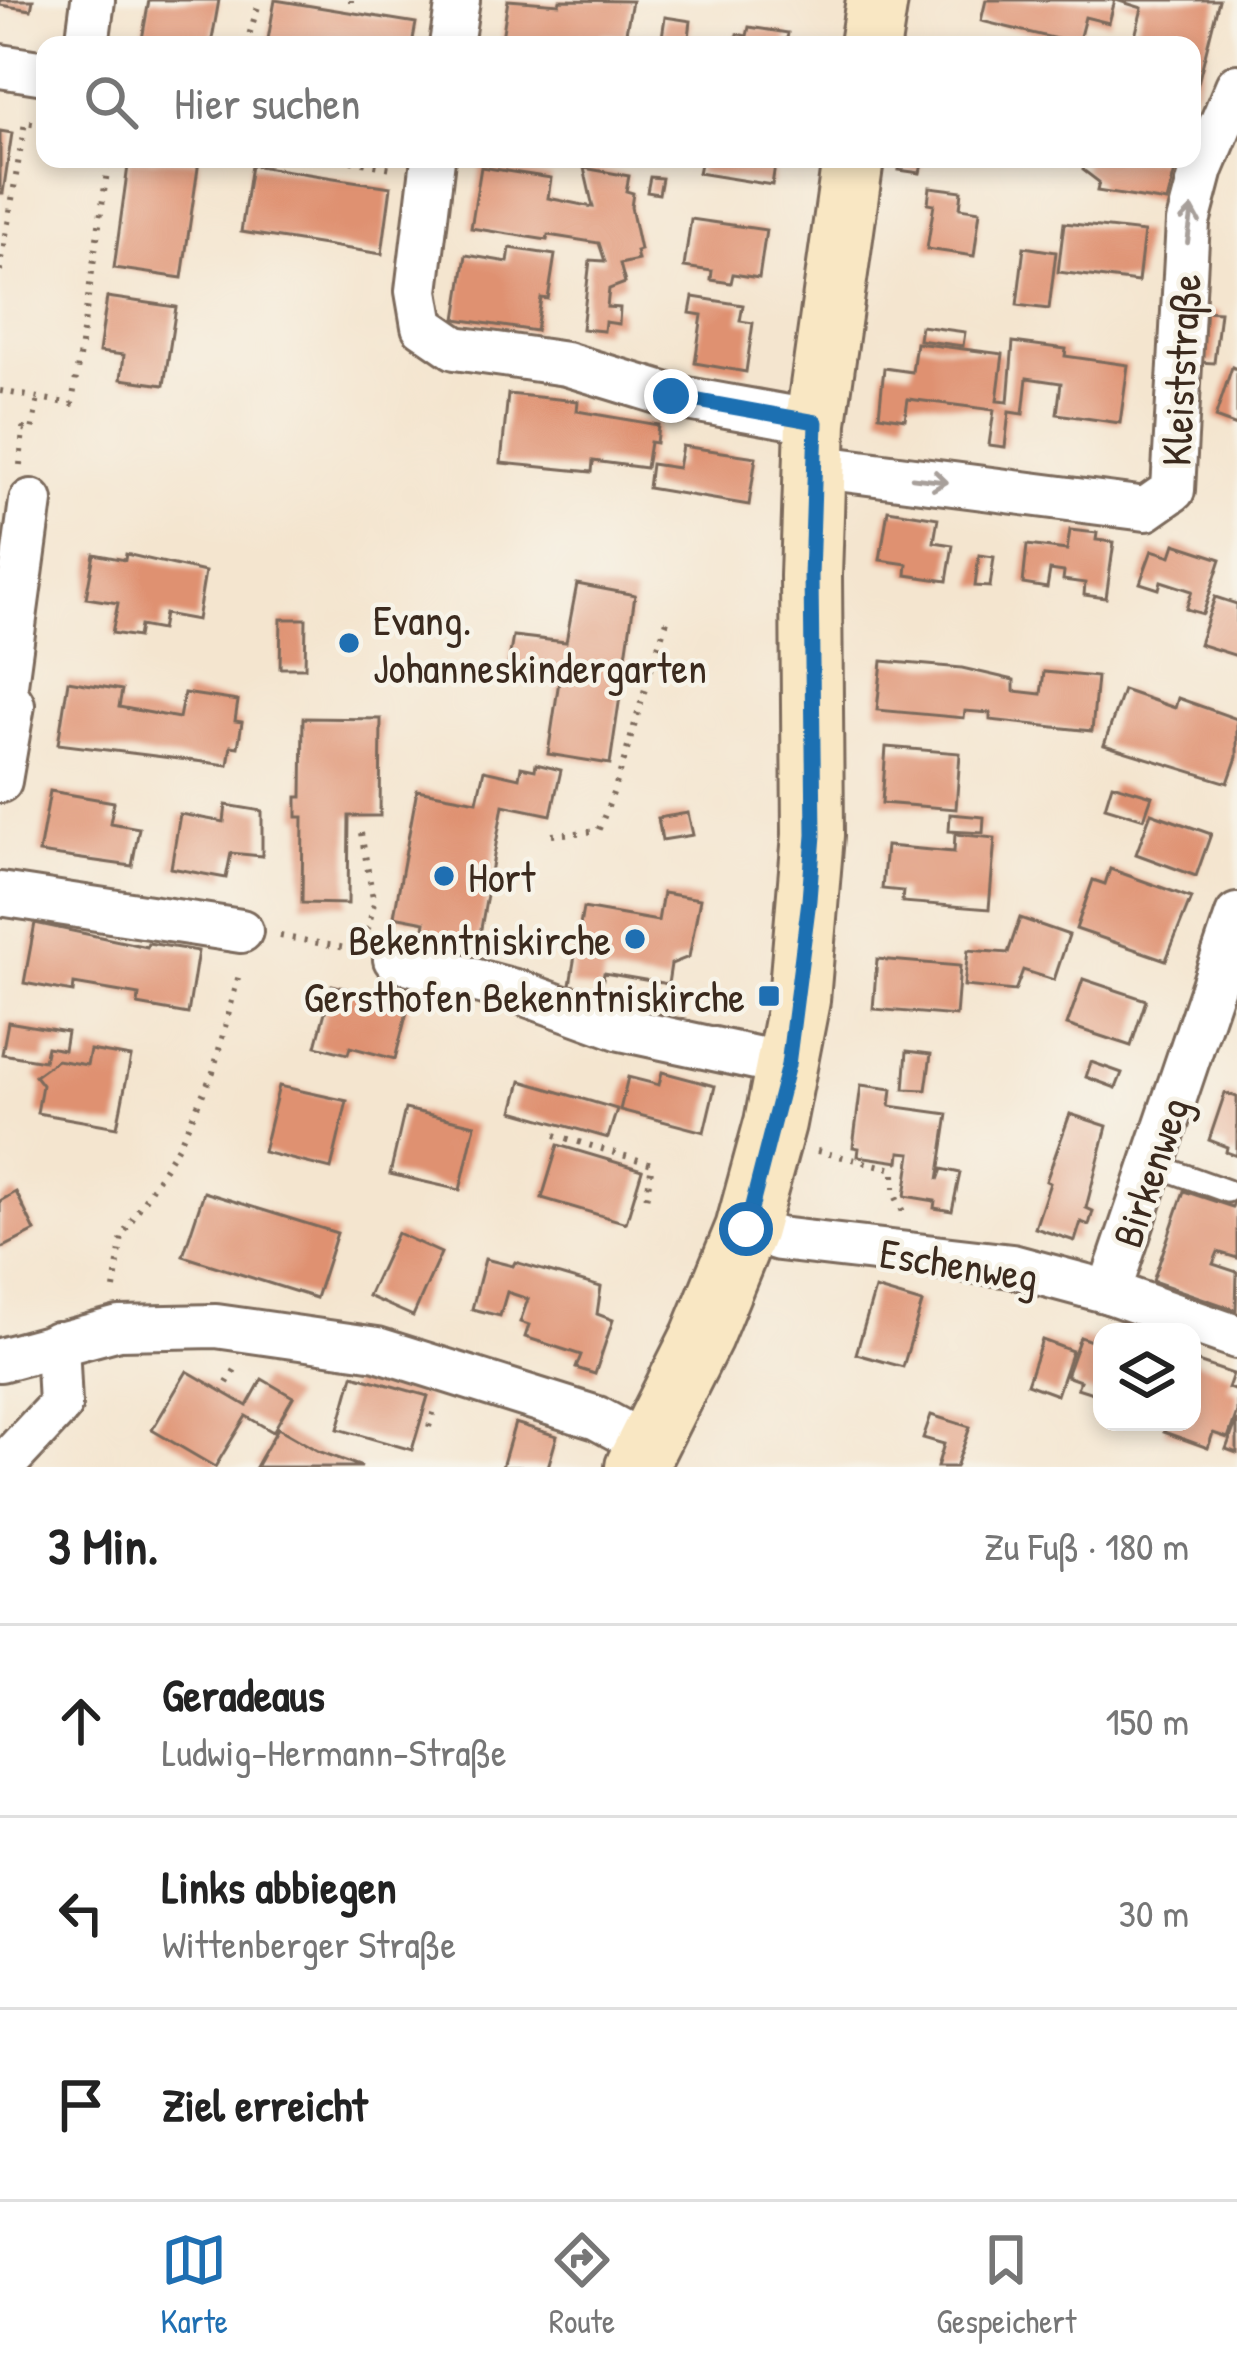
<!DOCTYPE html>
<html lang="de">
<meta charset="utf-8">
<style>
:root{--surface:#fff;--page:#f6f6f6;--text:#222;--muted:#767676;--line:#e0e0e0;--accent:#1f6fb2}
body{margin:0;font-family:"Patrick Hand",sans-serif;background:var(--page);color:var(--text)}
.controls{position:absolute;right:36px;bottom:36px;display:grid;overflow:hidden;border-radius:24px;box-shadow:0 6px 18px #0003}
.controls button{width:108px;height:108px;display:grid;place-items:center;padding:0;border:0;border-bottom:3px solid var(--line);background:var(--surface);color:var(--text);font:60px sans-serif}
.stop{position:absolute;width:36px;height:36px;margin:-27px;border:9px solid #1f6fb2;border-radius:50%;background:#fff}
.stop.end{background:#1f6fb2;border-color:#fff;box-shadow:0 3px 12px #0008}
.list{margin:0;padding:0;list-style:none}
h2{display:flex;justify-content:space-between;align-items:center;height:156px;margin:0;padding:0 48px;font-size:51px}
h2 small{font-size:39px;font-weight:400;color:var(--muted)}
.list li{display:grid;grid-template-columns:78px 1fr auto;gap:36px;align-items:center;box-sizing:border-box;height:192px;padding:0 48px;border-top:3px solid var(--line)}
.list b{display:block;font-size:45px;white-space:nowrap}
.list p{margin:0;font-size:39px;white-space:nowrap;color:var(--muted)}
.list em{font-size:39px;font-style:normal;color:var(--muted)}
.icon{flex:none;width:66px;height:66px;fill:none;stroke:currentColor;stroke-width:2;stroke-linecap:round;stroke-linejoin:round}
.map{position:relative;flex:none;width:1237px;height:1467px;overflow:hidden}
.search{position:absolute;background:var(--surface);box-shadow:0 6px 18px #0003;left:36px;right:36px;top:36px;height:132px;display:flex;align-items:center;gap:30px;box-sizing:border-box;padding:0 42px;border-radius:24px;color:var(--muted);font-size:45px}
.sheet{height:732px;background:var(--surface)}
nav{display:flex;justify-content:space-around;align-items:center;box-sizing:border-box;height:168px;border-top:3px solid var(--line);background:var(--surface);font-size:33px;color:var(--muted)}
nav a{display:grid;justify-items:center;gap:6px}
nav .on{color:var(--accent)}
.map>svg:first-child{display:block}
</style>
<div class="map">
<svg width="1237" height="1467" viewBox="0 0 1237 1467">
<rect width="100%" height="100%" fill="#f7f3e8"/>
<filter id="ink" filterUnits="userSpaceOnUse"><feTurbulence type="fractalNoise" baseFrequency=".00833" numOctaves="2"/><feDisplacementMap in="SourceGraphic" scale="24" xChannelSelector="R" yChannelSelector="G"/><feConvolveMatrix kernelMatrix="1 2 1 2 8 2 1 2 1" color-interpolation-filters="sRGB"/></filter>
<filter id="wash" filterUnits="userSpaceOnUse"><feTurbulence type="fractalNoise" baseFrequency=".004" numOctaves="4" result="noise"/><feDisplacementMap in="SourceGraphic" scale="48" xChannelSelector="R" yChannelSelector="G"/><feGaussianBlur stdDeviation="2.7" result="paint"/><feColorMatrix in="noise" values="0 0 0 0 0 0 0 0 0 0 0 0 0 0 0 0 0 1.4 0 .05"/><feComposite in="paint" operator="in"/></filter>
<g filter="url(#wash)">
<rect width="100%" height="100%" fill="#f4e5cf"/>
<g id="blocks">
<g fill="#df9171">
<path d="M 0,0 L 33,0 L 31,10 L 0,5 Z"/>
<path d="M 149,0 L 219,0 L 211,45 L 141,45 Z"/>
<path d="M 275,0 L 416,23 L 412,45 L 267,45 Z"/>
<path d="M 508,0 L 559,4 L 560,0 L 632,1 L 625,37 L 602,34 L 600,45 L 501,45 Z"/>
<path d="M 986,0 L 1115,0 L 1109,23 L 1085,17 L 1078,44 L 981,21 Z"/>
<path d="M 1116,0 L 1219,0 L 1194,99 L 1192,45 L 1133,45 L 1142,8 Z"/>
<path d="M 665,17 L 691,21 L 688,45 L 661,44 Z"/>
<path d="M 749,27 L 788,33 L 786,45 L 735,45 L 737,34 L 747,36 Z"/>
<path d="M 0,131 L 12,133 L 3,193 L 0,193 Z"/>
<path d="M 129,159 L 199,161 L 182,278 L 114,268 Z"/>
<path d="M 701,159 L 776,159 L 772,185 L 698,173 Z"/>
<path d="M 901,159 L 923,159 L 920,173 L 899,170 Z"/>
<path d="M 1086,159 L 1178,159 L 1167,202 L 1097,191 L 1099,182 L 1083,170 Z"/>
<path d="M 251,165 L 391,187 L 382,254 L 241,232 Z"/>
<path d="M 481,167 L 551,178 L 548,198 L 593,207 L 584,168 L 629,176 L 626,191 L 633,193 L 631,207 L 640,250 L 636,251 L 638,260 L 620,264 L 625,283 L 609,289 L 607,307 L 620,308 L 619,324 L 605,322 L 604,331 L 582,329 L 590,260 L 605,261 L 599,243 L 548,235 L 547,240 L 471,228 Z"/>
<path d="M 650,177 L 662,178 L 659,194 L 647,192 Z"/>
<path d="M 930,187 L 962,191 L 960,208 L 980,211 L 974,256 L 927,249 L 934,204 L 928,203 Z"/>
<path d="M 691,219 L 766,230 L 759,278 L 733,274 L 731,283 L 711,280 L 712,271 L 684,267 Z"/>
<path d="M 1064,223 L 1144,232 L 1138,282 L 1058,272 Z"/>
<path d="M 1024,247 L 1056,252 L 1049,309 L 1017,305 Z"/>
<path d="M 510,248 L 555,255 L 548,299 L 541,298 L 536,331 L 456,319 L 466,255 L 508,262 Z"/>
<path d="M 107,297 L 176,307 L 164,385 L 121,379 L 124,355 L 99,352 Z"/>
<path d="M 693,297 L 743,305 L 740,321 L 753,323 L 746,372 L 695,363 L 702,315 L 690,313 Z"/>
<path d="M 1203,311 L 1220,312 L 1214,363 L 1199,362 Z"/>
<path d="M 921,326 L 965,332 L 963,346 L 919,340 Z"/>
<path d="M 1013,342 L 1066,349 L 1065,356 L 1128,365 L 1120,423 L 1057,414 L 1061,383 L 1027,378 L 1023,414 L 1009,412 L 1005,447 L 989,445 L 994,410 L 908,399 L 905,419 L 879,415 L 884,368 L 912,372 L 916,343 L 1003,354 L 997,401 L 1008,402 Z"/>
<path d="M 1232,367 L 1237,369 L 1237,426 L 1215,418 Z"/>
<path d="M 508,394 L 578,401 L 577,411 L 658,425 L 656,443 L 650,442 L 646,468 L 593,461 L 592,472 L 501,463 Z"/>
<path d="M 682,446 L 756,457 L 749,505 L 648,488 L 651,464 L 678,468 Z"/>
<path d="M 888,510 L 938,518 L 934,542 L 953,545 L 947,581 L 906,575 L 907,564 L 880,560 Z"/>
<path d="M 1070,530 L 1097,533 L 1096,540 L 1114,542 L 1106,598 L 1084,595 L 1085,583 L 1063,580 L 1064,572 L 1050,570 L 1047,588 L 1023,584 L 1027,545 L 1067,550 Z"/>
<path d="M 1175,544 L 1221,559 L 1203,614 L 1186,609 L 1192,591 L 1161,581 L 1159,589 L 1140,583 L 1152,550 L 1171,556 Z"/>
<path d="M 94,554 L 125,560 L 126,554 L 205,572 L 197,620 L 164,614 L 161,630 L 140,626 L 138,637 L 112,633 L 118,603 L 86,598 Z"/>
<path d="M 979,555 L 994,557 L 990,587 L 975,586 Z"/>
<path d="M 577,584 L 635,595 L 610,764 L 548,754 L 559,681 L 507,672 L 513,636 L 566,642 Z"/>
<path d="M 1215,597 L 1237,604 L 1237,656 L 1199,644 Z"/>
<path d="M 281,619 L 306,619 L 305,668 L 280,668 Z"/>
<path d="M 882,661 L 962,668 L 1014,680 L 1014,691 L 1041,694 L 1044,672 L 1097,677 L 1092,731 L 990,720 L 990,713 L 965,711 L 964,718 L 877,710 Z"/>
<path d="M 68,681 L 122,690 L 119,707 L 179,718 L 184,693 L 238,701 L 235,721 L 242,722 L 238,747 L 231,746 L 228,765 L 58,744 Z"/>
<path d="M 1123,690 L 1175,708 L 1178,698 L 1237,719 L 1237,757 L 1228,783 L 1104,745 Z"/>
<path d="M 303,718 L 381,719 L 380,816 L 349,816 L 348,904 L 302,903 L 303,817 L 297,817 L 297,797 L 302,797 Z"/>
<path d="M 886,747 L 960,753 L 956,809 L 882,803 Z"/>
<path d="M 536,764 L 561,770 L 551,815 L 503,805 L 477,951 L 422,941 L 425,922 L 394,916 L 417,790 L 477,801 L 484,770 L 519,778 L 521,767 L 535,770 Z"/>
<path d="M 1112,784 L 1152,796 L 1144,819 L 1105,807 Z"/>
<path d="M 50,791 L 114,802 L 110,823 L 139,828 L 132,866 L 39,853 Z"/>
<path d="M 226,805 L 262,811 L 262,856 L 231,853 L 226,878 L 171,868 L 180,814 L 224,822 Z"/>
<path d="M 688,813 L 693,835 L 662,840 L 658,818 Z"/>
<path d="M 1151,813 L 1211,834 L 1196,876 L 1136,854 Z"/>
<path d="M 950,814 L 984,817 L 983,833 L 949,831 Z"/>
<path d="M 955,834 L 995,838 L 989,909 L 902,902 L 903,891 L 882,889 L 886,846 L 954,852 Z"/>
<path d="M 1110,869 L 1191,898 L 1166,960 L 1076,929 L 1093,880 L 1105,884 Z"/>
<path d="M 663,893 L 700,899 L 689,957 L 671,964 L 668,984 L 604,973 L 601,991 L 570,985 L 583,908 L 658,921 Z"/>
<path d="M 1020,918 L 1069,935 L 1054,980 L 1023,970 L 1015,991 L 964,986 L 968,950 L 1008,953 Z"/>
<path d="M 35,923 L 147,947 L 148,943 L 198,951 L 188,1014 L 138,1005 L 139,995 L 74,984 L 73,992 L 24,983 Z"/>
<path d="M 877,959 L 960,966 L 956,1016 L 873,1009 Z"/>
<path d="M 1083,979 L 1146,1000 L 1131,1046 L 1067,1025 Z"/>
<path d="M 332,985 L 409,1004 L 395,1059 L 350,1047 L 348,1054 L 316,1046 Z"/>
<path d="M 8,1022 L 67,1032 L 64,1050 L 47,1047 L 44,1061 L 2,1054 Z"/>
<path d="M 90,1050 L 131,1057 L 117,1127 L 37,1113 L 42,1085 L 35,1076 L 57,1060 L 87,1065 Z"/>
<path d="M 907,1051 L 931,1054 L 926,1090 L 904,1089 Z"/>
<path d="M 1091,1062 L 1122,1073 L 1116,1088 L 1086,1077 Z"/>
<path d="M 662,1072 L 715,1086 L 704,1132 L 620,1110 L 628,1077 L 659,1085 Z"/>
<path d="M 521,1081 L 617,1109 L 608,1138 L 513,1111 Z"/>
<path d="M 861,1085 L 892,1089 L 890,1106 L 948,1114 L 938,1180 L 942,1169 L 960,1173 L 952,1211 L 934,1208 L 935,1201 L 905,1196 L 911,1153 L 900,1152 L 899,1162 L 858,1156 L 859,1148 L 853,1147 Z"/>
<path d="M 279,1086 L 347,1101 L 331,1169 L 263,1152 Z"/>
<path d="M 1225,1093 L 1237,1097 L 1237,1156 L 1226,1152 L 1227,1147 L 1209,1140 Z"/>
<path d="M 405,1109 L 475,1125 L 460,1190 L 390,1174 Z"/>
<path d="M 1070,1114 L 1107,1126 L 1086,1208 L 1093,1211 L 1089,1225 L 1081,1222 L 1075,1241 L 1035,1228 L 1050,1183 L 1046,1181 Z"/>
<path d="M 558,1145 L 642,1170 L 626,1223 L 542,1198 Z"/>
<path d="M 1184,1191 L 1232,1207 L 1237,1196 L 1237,1258 L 1218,1252 L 1213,1264 L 1237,1272 L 1236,1310 L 1153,1281 Z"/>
<path d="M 16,1192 L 35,1231 L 0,1249 L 0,1201 Z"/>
<path d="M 204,1192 L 337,1233 L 316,1298 L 183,1256 Z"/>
<path d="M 397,1233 L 441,1253 L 413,1316 L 368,1296 Z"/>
<path d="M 485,1259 L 513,1266 L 515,1262 L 601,1287 L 597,1314 L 613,1320 L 595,1374 L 576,1368 L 581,1355 L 525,1337 L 529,1325 L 520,1322 L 528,1299 L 507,1292 L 500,1316 L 472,1309 Z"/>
<path d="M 875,1289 L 922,1303 L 903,1367 L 856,1354 Z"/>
<path d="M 1080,1337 L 1094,1342 L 1095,1337 L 1102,1339 L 1102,1396 L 1077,1388 L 1080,1381 L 1066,1376 Z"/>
<path d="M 1042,1340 L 1072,1351 L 1057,1395 L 1027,1384 Z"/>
<path d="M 1192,1360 L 1233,1374 L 1228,1388 L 1237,1391 L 1237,1412 L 1228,1438 L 1213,1433 L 1208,1448 L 1164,1432 L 1167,1422 L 1192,1422 Z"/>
<path d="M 187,1371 L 247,1406 L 262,1379 L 293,1397 L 273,1432 L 246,1416 L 215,1467 L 152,1430 Z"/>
<path d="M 353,1375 L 428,1396 L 412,1450 L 338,1429 Z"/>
<path d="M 931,1415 L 970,1427 L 956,1467 L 937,1467 L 944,1444 L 923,1438 Z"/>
<path d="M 1237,1420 L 1237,1453 L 1226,1449 Z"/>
<path d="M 515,1423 L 557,1436 L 548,1467 L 502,1467 Z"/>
<path d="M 278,1428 L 318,1451 L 362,1467 L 256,1467 Z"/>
</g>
</g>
</g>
<g filter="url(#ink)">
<use href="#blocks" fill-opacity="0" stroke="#7c6b5c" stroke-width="3"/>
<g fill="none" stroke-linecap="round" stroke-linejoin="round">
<g stroke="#7c6b5c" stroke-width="27">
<path id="lane" d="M 1152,1164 L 1227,1191"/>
</g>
<g stroke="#7c6b5c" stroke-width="48">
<g id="street">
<path d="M 87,45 L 93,0"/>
<path d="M 451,45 L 458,0"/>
<path d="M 0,66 L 45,73"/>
<path d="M 433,159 L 417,291 L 423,326 L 455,348 L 566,364 L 671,396 L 816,422"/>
<path d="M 814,466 L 1146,509 L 1173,490 L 1188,222 L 1202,169 L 1237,86"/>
<path d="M 0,781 L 13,705 L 5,692 L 31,501"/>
<path d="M 0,894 L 241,931"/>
<path d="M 395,959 L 522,993 L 621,1029 L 788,1065"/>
<path d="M 746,1229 L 779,1239 L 1012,1266 L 1109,1292 L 1237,1337"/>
<path d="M 1109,1292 L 1237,915"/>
<path d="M 0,1360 L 119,1328 L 216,1326 L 377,1349 L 597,1418 L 647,1445"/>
<path d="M 2,1467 L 60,1405 L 57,1343"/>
</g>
</g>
<g stroke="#7c6b5c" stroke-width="66">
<g id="secondary">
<path d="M 870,45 L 877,0"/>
<path d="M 636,1467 L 702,1336 L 746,1229 L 775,1123 L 799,1000 L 813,835 L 811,576 L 816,422 L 853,159"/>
</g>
</g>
<g stroke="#7c6b5c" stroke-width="6" stroke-dasharray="3 9" stroke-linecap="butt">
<path d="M 351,2 L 351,0"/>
<path d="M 246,45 L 260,0"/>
<path d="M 339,159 L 392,168"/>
<path d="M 0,271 L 25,122 L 45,125"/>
<path d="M 0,391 L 72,404 L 109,159"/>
<path d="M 20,465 L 23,429 L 32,431 L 38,398"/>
<path d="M 361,833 L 374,903 L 368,929"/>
<path d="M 552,835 L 598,831 C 628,763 641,691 667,621"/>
<path d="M 280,936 L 362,951"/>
<path d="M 555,1135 L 652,1164 L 645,1206"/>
<path d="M 817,1151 L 894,1169 L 894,1193 L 903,1212"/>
<path d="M 114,1289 L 122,1236 L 181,1141 L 213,1072 L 240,971"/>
<path d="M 227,1383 L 237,1366"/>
<path d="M 429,1427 L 435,1407"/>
</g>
<use href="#lane" stroke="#fff" stroke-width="21"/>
<use href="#street" stroke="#fff" stroke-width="42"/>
<use href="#secondary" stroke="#f9e7c3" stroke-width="60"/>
</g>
<defs><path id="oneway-shaft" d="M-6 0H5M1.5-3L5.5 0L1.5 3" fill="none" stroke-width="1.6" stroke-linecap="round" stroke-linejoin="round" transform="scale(3)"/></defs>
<g stroke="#a79f9a">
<use href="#oneway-shaft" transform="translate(1190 225) rotate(-82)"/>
<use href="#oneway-shaft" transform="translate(930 480) rotate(7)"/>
</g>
</g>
<g fill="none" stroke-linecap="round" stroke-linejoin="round" filter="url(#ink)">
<path stroke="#1f6fb2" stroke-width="15" d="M 671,396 L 816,422 L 811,576 L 814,835 L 809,900 L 788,1065 L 746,1229"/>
</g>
<g fill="#1f6fb2" stroke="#f7f3e8" stroke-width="4.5">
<circle cx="349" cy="643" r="12"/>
<circle cx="444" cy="876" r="12"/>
<circle cx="635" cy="939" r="12"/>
<rect x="757" y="984" width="24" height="24" rx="6"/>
</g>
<g text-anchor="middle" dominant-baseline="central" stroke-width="9" stroke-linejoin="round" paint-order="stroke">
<g font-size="42" fill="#3b2a1e" stroke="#f7f3e8">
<text transform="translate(1180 370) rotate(-87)">Kleiststraße</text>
<text transform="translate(1150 1172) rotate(-71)">Birkenweg</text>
<text transform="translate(959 1264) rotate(9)">Eschenweg</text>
</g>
<g font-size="42" fill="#3b2a1e" stroke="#f7f3e8" text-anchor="start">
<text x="373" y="619">Evang.<tspan x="373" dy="48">Johanneskindergarten</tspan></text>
<text x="468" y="876">Hort</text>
<text x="611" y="939" text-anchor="end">Bekenntniskirche</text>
<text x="745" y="996" text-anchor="end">Gersthofen Bekenntniskirche</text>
</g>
</g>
</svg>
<div class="controls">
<button><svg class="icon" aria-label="layers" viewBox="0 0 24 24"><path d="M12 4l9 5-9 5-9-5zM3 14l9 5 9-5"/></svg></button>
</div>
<div class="stop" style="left:746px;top:1229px"></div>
<div class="stop end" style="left:671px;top:396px"></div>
<div class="search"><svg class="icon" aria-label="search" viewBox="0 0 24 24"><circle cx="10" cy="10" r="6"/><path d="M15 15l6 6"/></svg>Hier suchen</div>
</div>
<section class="sheet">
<h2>3 Min.<small>Zu Fuß · 180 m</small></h2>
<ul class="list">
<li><svg class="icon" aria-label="ahead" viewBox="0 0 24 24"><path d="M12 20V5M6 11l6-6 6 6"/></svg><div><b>Geradeaus</b><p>Ludwig-Hermann-Straße</p></div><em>150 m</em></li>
<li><svg class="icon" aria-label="left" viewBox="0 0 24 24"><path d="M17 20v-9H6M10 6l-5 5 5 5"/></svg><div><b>Links abbiegen</b><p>Wittenberger Straße</p></div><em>30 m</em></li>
<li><svg class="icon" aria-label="arrive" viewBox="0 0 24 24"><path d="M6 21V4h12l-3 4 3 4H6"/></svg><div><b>Ziel erreicht</b></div></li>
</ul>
</section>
<nav>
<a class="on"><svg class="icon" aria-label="map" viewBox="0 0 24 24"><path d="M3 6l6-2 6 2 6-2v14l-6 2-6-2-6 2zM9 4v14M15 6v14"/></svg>Karte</a>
<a><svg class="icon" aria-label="directions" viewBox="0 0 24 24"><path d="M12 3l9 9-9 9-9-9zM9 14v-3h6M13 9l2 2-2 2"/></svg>Route</a>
<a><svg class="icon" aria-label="saved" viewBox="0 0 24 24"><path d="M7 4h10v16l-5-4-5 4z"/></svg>Gespeichert</a>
</nav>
